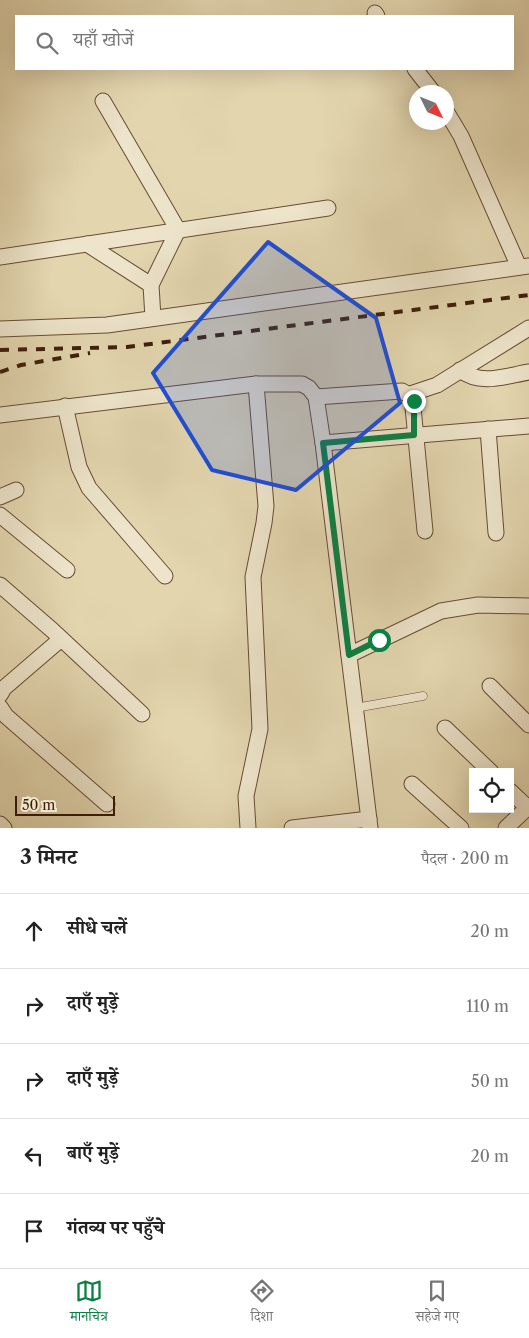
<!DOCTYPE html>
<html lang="hi">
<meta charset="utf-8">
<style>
:root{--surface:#fff;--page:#f6f6f6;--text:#222;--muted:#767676;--line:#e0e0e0;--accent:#0b8043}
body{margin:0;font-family:"Libre Caslon Text","Noto Serif Devanagari",serif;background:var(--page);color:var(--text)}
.controls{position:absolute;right:15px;bottom:15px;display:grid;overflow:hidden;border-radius:0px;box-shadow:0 5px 20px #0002}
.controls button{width:45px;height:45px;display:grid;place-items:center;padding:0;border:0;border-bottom:1px solid var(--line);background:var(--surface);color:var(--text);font:25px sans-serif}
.compass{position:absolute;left:409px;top:85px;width:45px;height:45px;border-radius:50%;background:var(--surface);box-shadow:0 5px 20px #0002;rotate:133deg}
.scale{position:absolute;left:15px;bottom:12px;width:100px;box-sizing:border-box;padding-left:5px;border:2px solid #3e1e09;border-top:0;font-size:14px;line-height:18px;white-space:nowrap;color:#3e1e09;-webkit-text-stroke:4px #ede4cb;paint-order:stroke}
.stop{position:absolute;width:15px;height:15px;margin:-11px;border:4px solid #0b8043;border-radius:50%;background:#fff}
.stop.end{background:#0b8043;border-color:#fff;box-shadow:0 1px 5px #0008}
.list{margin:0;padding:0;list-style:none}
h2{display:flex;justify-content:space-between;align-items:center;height:65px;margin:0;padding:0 20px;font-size:21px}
h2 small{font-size:16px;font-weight:400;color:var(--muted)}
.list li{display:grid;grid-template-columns:32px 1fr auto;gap:15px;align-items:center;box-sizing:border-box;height:75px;padding:0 20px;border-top:1px solid var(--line)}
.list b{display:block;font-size:19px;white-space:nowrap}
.list em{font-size:16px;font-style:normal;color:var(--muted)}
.icon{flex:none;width:28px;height:28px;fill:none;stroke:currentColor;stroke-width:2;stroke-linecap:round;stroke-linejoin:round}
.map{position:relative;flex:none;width:529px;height:828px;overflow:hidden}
.search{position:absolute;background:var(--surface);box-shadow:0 5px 20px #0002;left:15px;right:15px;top:15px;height:55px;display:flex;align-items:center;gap:12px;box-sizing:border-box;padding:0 18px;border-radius:0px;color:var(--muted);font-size:19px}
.sheet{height:440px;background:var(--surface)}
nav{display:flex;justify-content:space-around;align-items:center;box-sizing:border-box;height:70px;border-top:1px solid var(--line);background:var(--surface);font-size:14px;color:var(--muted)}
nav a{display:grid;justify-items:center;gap:2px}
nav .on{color:var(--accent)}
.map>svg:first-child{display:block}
</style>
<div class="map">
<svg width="529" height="828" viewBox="0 0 529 828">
<rect width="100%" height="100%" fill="#e3d6af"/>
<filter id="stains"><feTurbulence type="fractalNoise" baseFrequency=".004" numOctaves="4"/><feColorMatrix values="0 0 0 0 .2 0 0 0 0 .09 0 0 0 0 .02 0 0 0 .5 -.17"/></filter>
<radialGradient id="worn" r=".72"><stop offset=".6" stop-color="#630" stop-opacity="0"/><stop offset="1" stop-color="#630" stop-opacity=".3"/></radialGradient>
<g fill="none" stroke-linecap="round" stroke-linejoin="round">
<g stroke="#674c32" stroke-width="9">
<path id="service" d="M 355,708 L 423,696"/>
</g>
<g stroke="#674c32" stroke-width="17">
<g id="minor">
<path d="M 375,13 L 377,16"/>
<path d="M 415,69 L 433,92"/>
<path d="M 103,101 L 178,230 L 151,285 L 153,318"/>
<path d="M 446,111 L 461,136 L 519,267"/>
<path d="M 87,244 L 151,285"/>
<path d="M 0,257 L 328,208"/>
<path d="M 0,329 L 107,325 L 529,266"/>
<path d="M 460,370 C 481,386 505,376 529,372"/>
<path d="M 410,394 L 437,385 L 529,328"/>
<path d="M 316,397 L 402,391 L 412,397 L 425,531"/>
<path d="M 65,406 L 79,467 L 89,488 L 165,576"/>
<path d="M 0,415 L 256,384 L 302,384 L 309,388 L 316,397 L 323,443 L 370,828"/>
<path d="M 488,429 L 496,533"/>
<path d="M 323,443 L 529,426"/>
<path d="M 0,497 L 16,490"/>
<path d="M 0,515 L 67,570"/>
<path d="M 0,585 L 52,630 L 142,714"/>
<path d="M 349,655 L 441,611 L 478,605 L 529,606"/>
<path d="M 490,686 L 529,725"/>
<path d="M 0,695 L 4,688 L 61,639"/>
<path d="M 0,707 L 6,716 L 107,804"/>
<path d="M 445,728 L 491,772"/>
<path d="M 412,784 L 461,828"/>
<path d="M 510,791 L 527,807"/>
<path d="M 0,824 L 4,828"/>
<path d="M 248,828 L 246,796 L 260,729 L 253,577 L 264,523 L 266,506 L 256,384"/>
<path d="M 292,828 L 369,819"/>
<path d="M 506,828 L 529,806"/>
</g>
</g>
<use href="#service" stroke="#ede4cb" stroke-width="8"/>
<use href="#minor" stroke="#ede4cb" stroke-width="15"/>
<g stroke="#3e1e09" stroke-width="4" stroke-dasharray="9 9" stroke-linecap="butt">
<path d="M 0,350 L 127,347 L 529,295"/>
<path d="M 0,372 L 21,365 L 90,353"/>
</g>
</g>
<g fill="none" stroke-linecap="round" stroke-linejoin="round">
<path stroke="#0b8043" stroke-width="6" d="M 379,640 L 349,655 L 323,443 L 414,435 L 414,401"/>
</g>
<path fill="#1d4ed8" fill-opacity="0.2" stroke="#1d4ed8" stroke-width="4" stroke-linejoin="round" d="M 268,242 L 376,318 L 400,403 L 296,490 L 212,470 L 153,373 Z"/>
<rect width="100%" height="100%" filter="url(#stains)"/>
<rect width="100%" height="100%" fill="url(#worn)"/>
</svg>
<div class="controls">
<button><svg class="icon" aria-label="locate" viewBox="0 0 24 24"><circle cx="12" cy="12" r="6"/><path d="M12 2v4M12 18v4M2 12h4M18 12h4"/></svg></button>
</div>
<svg class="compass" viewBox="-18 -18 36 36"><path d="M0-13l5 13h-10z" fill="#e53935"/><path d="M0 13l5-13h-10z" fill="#767676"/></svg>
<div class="scale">50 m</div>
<div class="stop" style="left:379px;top:640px"></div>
<div class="stop end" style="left:414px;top:401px"></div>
<div class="search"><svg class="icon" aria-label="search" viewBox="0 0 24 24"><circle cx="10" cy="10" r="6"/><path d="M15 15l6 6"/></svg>यहाँ खोजें</div>
</div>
<section class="sheet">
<h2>3 मिनट<small>पैदल · 200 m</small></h2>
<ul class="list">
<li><svg class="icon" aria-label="ahead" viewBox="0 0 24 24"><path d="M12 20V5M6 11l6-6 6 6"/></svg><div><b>सीधे चलें</b></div><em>20 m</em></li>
<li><svg class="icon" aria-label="right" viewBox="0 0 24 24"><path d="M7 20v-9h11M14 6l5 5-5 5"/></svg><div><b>दाएँ मुड़ें</b></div><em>110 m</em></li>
<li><svg class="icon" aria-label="right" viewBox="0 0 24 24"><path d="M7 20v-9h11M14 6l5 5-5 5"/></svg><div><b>दाएँ मुड़ें</b></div><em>50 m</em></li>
<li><svg class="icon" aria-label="left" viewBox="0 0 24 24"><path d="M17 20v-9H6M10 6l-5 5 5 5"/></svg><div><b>बाएँ मुड़ें</b></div><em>20 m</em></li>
<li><svg class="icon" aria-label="arrive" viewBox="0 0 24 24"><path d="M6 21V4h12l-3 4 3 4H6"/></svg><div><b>गंतव्य पर पहुँचे</b></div></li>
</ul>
</section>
<nav>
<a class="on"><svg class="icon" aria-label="map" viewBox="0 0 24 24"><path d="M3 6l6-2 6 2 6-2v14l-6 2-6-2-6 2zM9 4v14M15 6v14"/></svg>मानचित्र</a>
<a><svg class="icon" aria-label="directions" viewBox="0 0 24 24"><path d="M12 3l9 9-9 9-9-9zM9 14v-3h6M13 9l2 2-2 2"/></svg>दिशा</a>
<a><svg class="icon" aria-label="saved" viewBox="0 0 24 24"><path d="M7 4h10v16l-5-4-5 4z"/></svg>सहेजे गए</a>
</nav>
